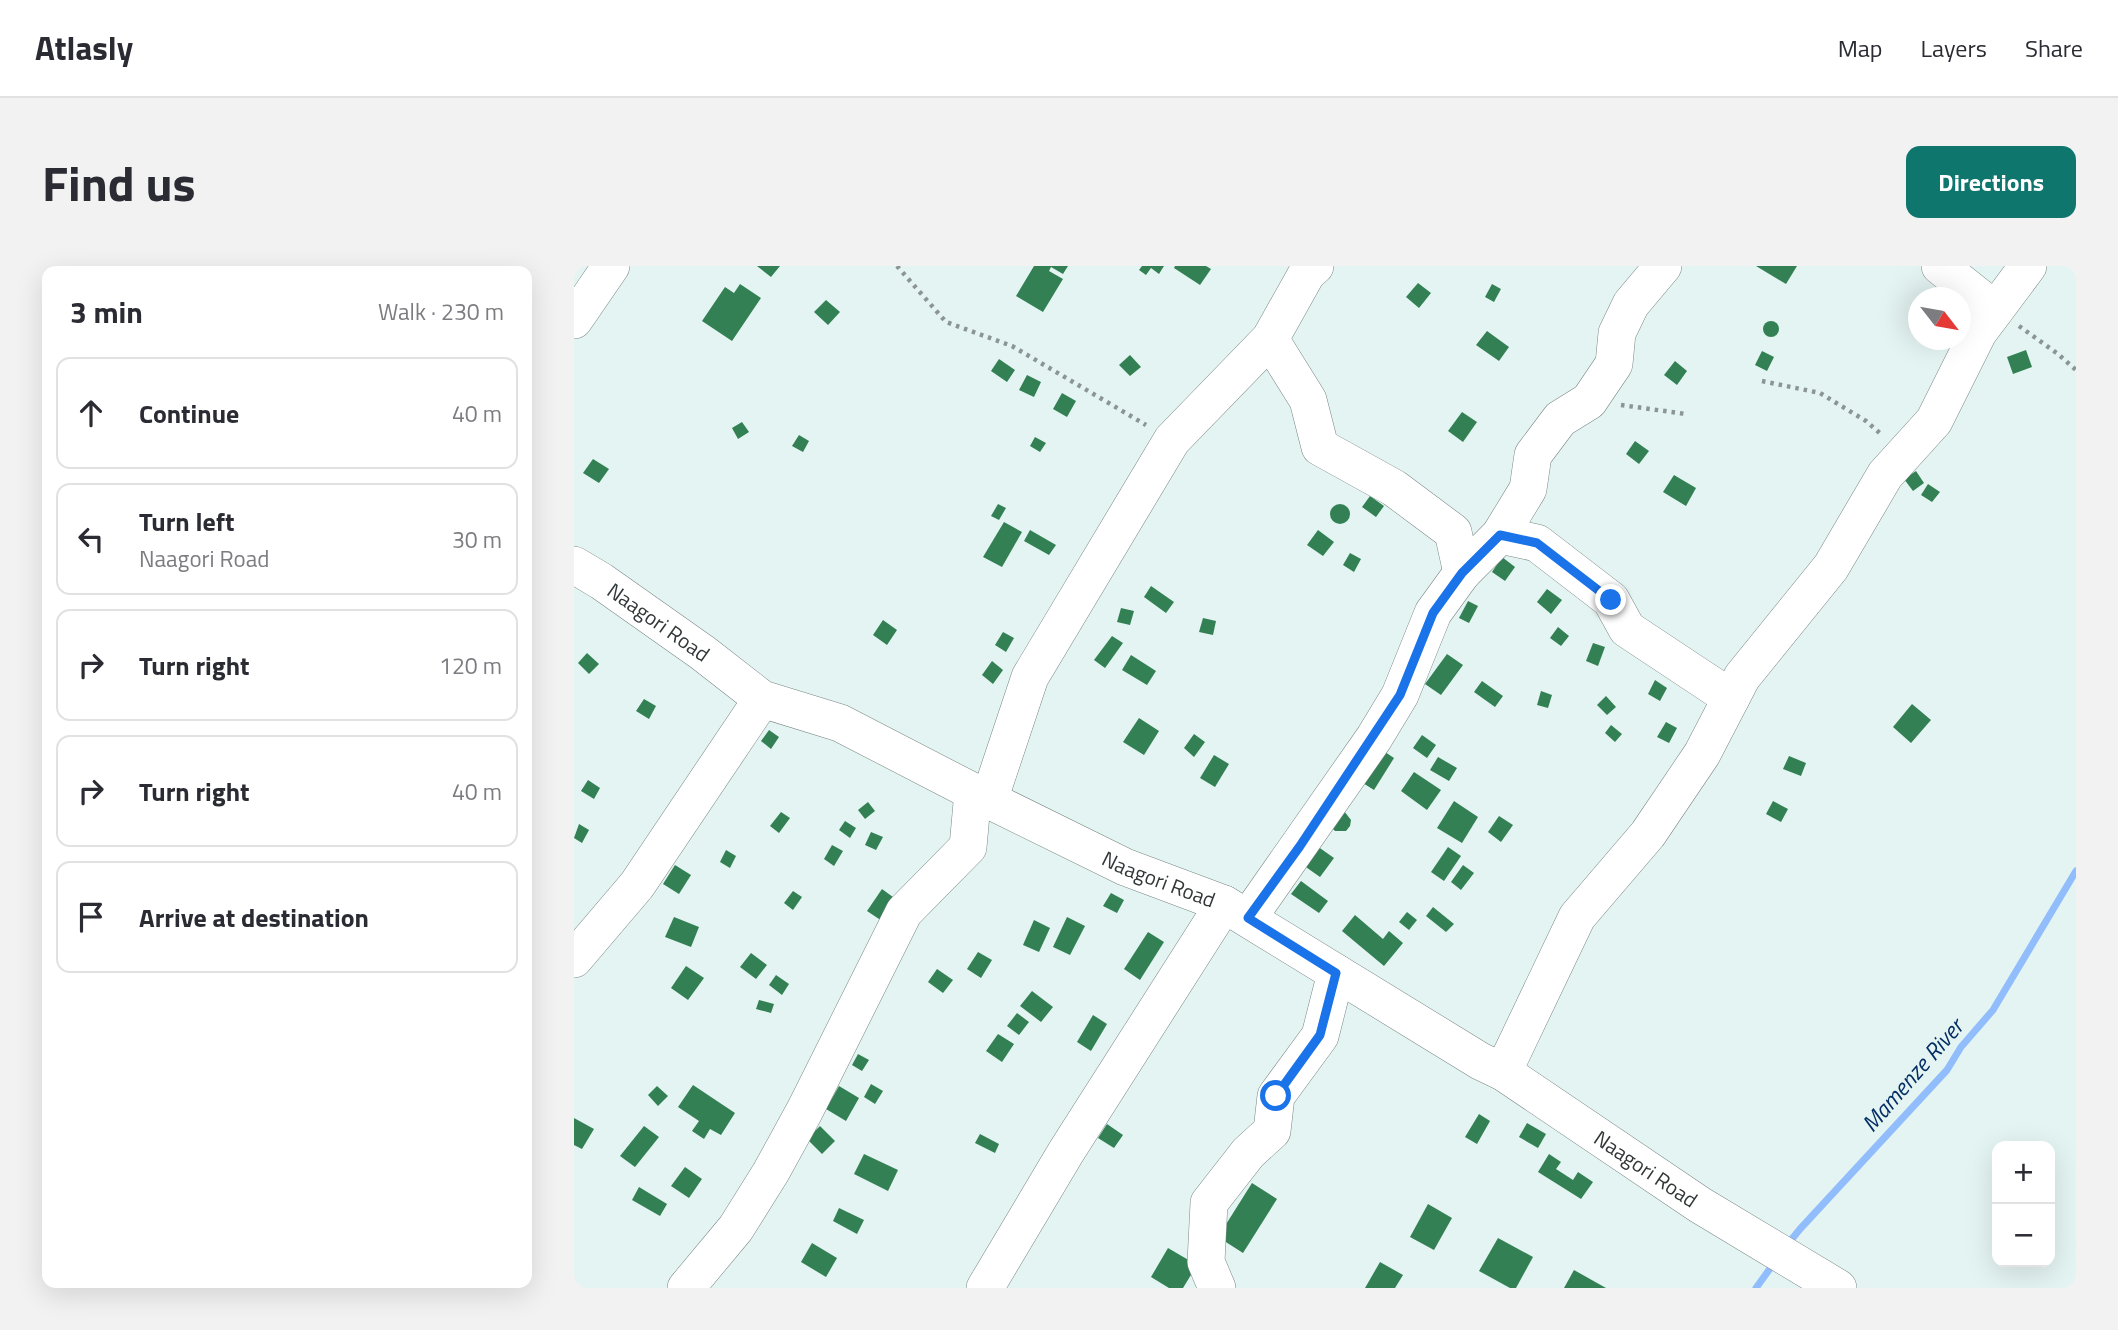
<!DOCTYPE html>
<meta charset="utf-8">
<style>
:root{--surface:#fff;--page:#f2f2f3;--text:#2b2b33;--muted:#7c7c81;--line:#e1e1e2;--accent:#0f766e}
body{margin:0;font-family:"Titillium Web",sans-serif;background:var(--page);color:var(--text)}
.controls{position:absolute;right:21px;bottom:21px;display:grid;overflow:hidden;border-radius:14px;box-shadow:0 7px 28px #0002}
.controls button{width:63px;height:63px;display:grid;place-items:center;padding:0;border:0;border-bottom:2px solid var(--line);background:var(--surface);color:var(--text);font:35px sans-serif}
.compass{position:absolute;left:1334px;top:21px;width:63px;height:63px;border-radius:50%;background:var(--surface);box-shadow:0 7px 28px #0002;rotate:121deg}
.stop{position:absolute;width:21px;height:21px;margin:-16px;border:5px solid #1a73e8;border-radius:50%;background:#fff}
.stop.end{background:#1a73e8;border-color:#fff;box-shadow:0 2px 7px #0008}
.list{margin:0;padding:0;list-style:none}
h2{display:flex;justify-content:space-between;align-items:center;height:91px;margin:0;padding:0 28px;font-size:30px}
h2 small{font-size:23px;font-weight:400;color:var(--muted)}
.list li{display:grid;grid-template-columns:46px 1fr auto;gap:21px;align-items:center;box-sizing:border-box;height:112px;margin:0 14px 14px;padding:0 14px;border:2px solid var(--line);border-radius:14px}
.list b{display:block;font-size:26px;white-space:nowrap}
.list p{margin:0;font-size:23px;white-space:nowrap;color:var(--muted)}
.list em{font-size:23px;font-style:normal;color:var(--muted)}
.icon{flex:none;width:38px;height:38px;fill:none;stroke:currentColor;stroke-width:2;stroke-linecap:round;stroke-linejoin:round}
.map{position:relative;flex:none;width:1502px;height:1022px;overflow:hidden;border-radius:14px}
header{display:flex;align-items:center;gap:42px;box-sizing:border-box;height:98px;padding:0 35px;background:var(--surface);border-bottom:2px solid var(--line)}
header strong{font-size:33px}
nav{display:flex;gap:38px;margin-inline-start:auto;font-size:24px}
.intro{display:flex;align-items:center;justify-content:space-between;box-sizing:border-box;height:168px;padding:0 42px}
h1{margin:0;font-size:49px}
.button{padding:18px 32px;border-radius:14px;background:var(--accent);color:#fff;font-size:24px;font-weight:700}
main{display:flex;gap:42px;padding:0 42px}
aside{flex:1;background:var(--surface);border-radius:14px;box-shadow:0 7px 28px #0002}
.map>svg:first-child{display:block}
</style>
<header>
<strong>Atlasly</strong>
<nav><a>Map</a><a>Layers</a><a>Share</a></nav>
</header>
<div class="intro"><h1>Find us</h1><a class="button">Directions</a></div>
<main>
<aside>
<h2>3 min<small>Walk · 230 m</small></h2>
<ul class="list">
<li><svg class="icon" aria-label="ahead" viewBox="0 0 24 24"><path d="M12 20V5M6 11l6-6 6 6"/></svg><div><b>Continue</b></div><em>40 m</em></li>
<li><svg class="icon" aria-label="left" viewBox="0 0 24 24"><path d="M17 20v-9H6M10 6l-5 5 5 5"/></svg><div><b>Turn left</b><p>Naagori Road</p></div><em>30 m</em></li>
<li><svg class="icon" aria-label="right" viewBox="0 0 24 24"><path d="M7 20v-9h11M14 6l5 5-5 5"/></svg><div><b>Turn right</b></div><em>120 m</em></li>
<li><svg class="icon" aria-label="right" viewBox="0 0 24 24"><path d="M7 20v-9h11M14 6l5 5-5 5"/></svg><div><b>Turn right</b></div><em>40 m</em></li>
<li><svg class="icon" aria-label="arrive" viewBox="0 0 24 24"><path d="M6 21V4h12l-3 4 3 4H6"/></svg><div><b>Arrive at destination</b></div></li>
</ul>
</aside>
<div class="map">
<svg width="1502" height="1022" viewBox="0 0 1502 1022">
<rect width="100%" height="100%" fill="#e4f4f2"/>
<g fill="none" stroke-linecap="round" stroke-linejoin="round">
<g stroke="#91bdfc" stroke-width="7">
<path d="M 1213,979 L 1226,963 L 1373,804 L 1387,781 L 1419,744 L 1502,605"/>
<path d="M 1182,1022 L 1200,997"/>
</g>
</g>
<g fill="#328054">
<path d="M 183,0 L 206,0 L 197,11 Z"/>
<path d="M 460,0 L 494,0 L 489,8 L 477,1 L 475,5 L 489,13 L 469,46 L 442,30 Z"/>
<path d="M 568,0 L 590,0 L 585,8 L 577,2 L 572,9 L 565,4 Z"/>
<path d="M 601,0 L 632,0 L 637,3 L 626,19 L 600,2 Z"/>
<path d="M 1182,0 L 1223,0 L 1212,18 Z"/>
<path d="M 844,17 L 857,27 L 845,42 L 832,31 Z"/>
<path d="M 166,18 L 187,32 L 158,75 L 128,55 L 151,21 L 160,27 Z"/>
<path d="M 918,18 L 927,23 L 920,36 L 911,31 Z"/>
<path d="M 252,34 L 266,46 L 254,59 L 240,46 Z"/>
<circle cx="1197" cy="63" r="8"/>
<path d="M 913,65 L 935,81 L 925,95 L 902,79 Z"/>
<path d="M 1452,84 L 1458,101 L 1439,108 L 1433,91 Z"/>
<path d="M 1188,85 L 1200,91 L 1193,105 L 1181,99 Z"/>
<path d="M 556,89 L 567,101 L 556,110 L 545,99 Z"/>
<path d="M 425,93 L 441,104 L 433,116 L 417,105 Z"/>
<path d="M 1101,95 L 1113,105 L 1103,119 L 1090,109 Z"/>
<path d="M 453,109 L 467,116 L 460,131 L 445,124 Z"/>
<path d="M 488,127 L 502,135 L 493,151 L 479,143 Z"/>
<path d="M 888,146 L 903,156 L 889,176 L 874,165 Z"/>
<path d="M 168,156 L 175,166 L 164,173 L 158,162 Z"/>
<path d="M 225,169 L 235,175 L 229,186 L 218,180 Z"/>
<path d="M 461,171 L 472,177 L 466,186 L 456,180 Z"/>
<path d="M 1061,175 L 1075,185 L 1065,198 L 1052,188 Z"/>
<path d="M 19,193 L 35,203 L 25,217 L 9,207 Z"/>
<path d="M 1342,205 L 1350,217 L 1339,225 L 1330,213 Z"/>
<path d="M 1100,209 L 1122,222 L 1112,240 L 1089,226 Z"/>
<path d="M 1354,218 L 1366,226 L 1358,236 L 1347,229 Z"/>
<path d="M 796,230 L 810,240 L 802,251 L 788,241 Z"/>
<circle cx="766" cy="248" r="10"/>
<path d="M 424,238 L 432,242 L 425,254 L 417,250 Z"/>
<path d="M 430,256 L 448,266 L 428,301 L 409,291 Z"/>
<path d="M 456,264 L 482,279 L 475,289 L 450,275 Z"/>
<path d="M 744,264 L 760,276 L 749,290 L 733,279 Z"/>
<path d="M 776,287 L 787,293 L 780,306 L 769,299 Z"/>
<path d="M 928,291 L 941,301 L 931,315 L 918,306 Z"/>
<path d="M 577,320 L 600,336 L 592,347 L 570,331 Z"/>
<path d="M 973,323 L 988,334 L 977,348 L 963,336 Z"/>
<path d="M 894,335 L 904,340 L 895,357 L 885,352 Z"/>
<path d="M 547,342 L 560,345 L 556,359 L 543,356 Z"/>
<path d="M 629,352 L 642,355 L 639,369 L 625,366 Z"/>
<path d="M 309,354 L 323,364 L 313,379 L 299,369 Z"/>
<path d="M 984,361 L 995,370 L 987,380 L 976,372 Z"/>
<path d="M 429,366 L 440,372 L 432,386 L 421,379 Z"/>
<path d="M 538,370 L 549,377 L 531,402 L 520,394 Z"/>
<path d="M 1019,377 L 1031,381 L 1024,400 L 1012,395 Z"/>
<path d="M 13,387 L 25,398 L 15,408 L 4,397 Z"/>
<path d="M 873,388 L 889,399 L 867,429 L 851,418 Z"/>
<path d="M 557,389 L 582,405 L 573,419 L 548,404 Z"/>
<path d="M 418,395 L 429,404 L 419,418 L 408,409 Z"/>
<path d="M 1081,414 L 1093,422 L 1086,435 L 1074,428 Z"/>
<path d="M 908,415 L 929,430 L 921,441 L 900,426 Z"/>
<path d="M 967,425 L 978,429 L 974,442 L 963,439 Z"/>
<path d="M 1032,430 L 1042,441 L 1033,449 L 1023,439 Z"/>
<path d="M 70,433 L 82,440 L 75,453 L 62,445 Z"/>
<path d="M 1338,438 L 1357,454 L 1337,477 L 1319,461 Z"/>
<path d="M 565,452 L 585,465 L 570,489 L 549,476 Z"/>
<path d="M 1092,456 L 1103,462 L 1095,477 L 1083,471 Z"/>
<path d="M 1037,459 L 1048,468 L 1041,476 L 1031,467 Z"/>
<path d="M 195,464 L 205,471 L 197,483 L 187,475 Z"/>
<path d="M 620,468 L 631,476 L 620,491 L 610,482 Z"/>
<path d="M 848,469 L 862,479 L 853,492 L 839,482 Z"/>
<path d="M 802,480 L 820,492 L 800,524 L 781,512 Z"/>
<path d="M 640,489 L 655,498 L 641,521 L 626,512 Z"/>
<path d="M 1215,490 L 1232,497 L 1227,510 L 1209,503 Z"/>
<path d="M 864,491 L 883,502 L 875,515 L 856,504 Z"/>
<path d="M 840,506 L 867,524 L 853,544 L 827,525 Z"/>
<path d="M 14,514 L 26,522 L 20,533 L 7,525 Z"/>
<path d="M 880,535 L 904,551 L 888,577 L 863,562 Z"/>
<path d="M 1199,535 L 1214,543 L 1207,556 L 1192,548 Z"/>
<path d="M 294,536 L 301,545 L 291,553 L 284,544 Z"/>
<path d="M 770,545 L 777,554 L 776,560 L 772,565 L 761,565 L 757,561 Z"/>
<path d="M 207,546 L 216,552 L 205,567 L 196,560 Z"/>
<path d="M 925,550 L 939,559 L 927,576 L 914,566 Z"/>
<path d="M 271,555 L 282,562 L 276,572 L 265,564 Z"/>
<path d="M 5,558 L 15,564 L 8,577 L 0,572 Z"/>
<path d="M 297,566 L 309,571 L 302,584 L 291,579 Z"/>
<path d="M 258,579 L 269,585 L 260,600 L 250,593 Z"/>
<path d="M 743,580 L 760,592 L 746,611 L 729,599 Z"/>
<path d="M 874,581 L 887,590 L 870,615 L 857,606 Z"/>
<path d="M 152,584 L 162,590 L 156,602 L 146,596 Z"/>
<path d="M 101,599 L 117,609 L 105,628 L 89,618 Z"/>
<path d="M 889,599 L 900,607 L 887,624 L 877,616 Z"/>
<path d="M 727,615 L 754,635 L 745,647 L 717,628 Z"/>
<path d="M 308,623 L 323,634 L 308,655 L 293,645 Z"/>
<path d="M 219,625 L 228,631 L 219,644 L 210,637 Z"/>
<path d="M 537,627 L 550,634 L 543,647 L 529,640 Z"/>
<path d="M 859,641 L 880,658 L 872,666 L 852,650 Z"/>
<path d="M 833,646 L 843,654 L 835,664 L 825,656 Z"/>
<path d="M 781,649 L 809,673 L 815,665 L 829,677 L 810,700 L 768,665 Z"/>
<path d="M 100,651 L 125,661 L 117,681 L 91,671 Z"/>
<path d="M 493,651 L 511,660 L 496,689 L 479,681 Z"/>
<path d="M 460,654 L 476,662 L 465,686 L 449,679 Z"/>
<path d="M 574,666 L 590,676 L 566,714 L 550,703 Z"/>
<path d="M 404,686 L 418,694 L 407,712 L 393,703 Z"/>
<path d="M 177,687 L 193,699 L 182,713 L 166,701 Z"/>
<path d="M 112,700 L 130,712 L 114,734 L 97,722 Z"/>
<path d="M 363,703 L 379,714 L 369,727 L 354,716 Z"/>
<path d="M 202,709 L 215,718 L 208,729 L 195,719 Z"/>
<path d="M 458,725 L 479,741 L 467,756 L 446,740 Z"/>
<path d="M 185,734 L 200,738 L 197,747 L 182,743 Z"/>
<path d="M 443,747 L 455,756 L 445,769 L 433,760 Z"/>
<path d="M 519,749 L 533,758 L 517,785 L 503,776 Z"/>
<path d="M 424,768 L 440,778 L 428,796 L 412,785 Z"/>
<path d="M 284,788 L 295,794 L 288,805 L 278,799 Z"/>
<path d="M 297,818 L 309,825 L 301,838 L 290,831 Z"/>
<path d="M 119,819 L 161,847 L 147,869 L 136,863 L 130,873 L 118,865 L 125,855 L 104,841 Z"/>
<path d="M 83,820 L 94,830 L 84,840 L 74,829 Z"/>
<path d="M 265,820 L 285,832 L 272,855 L 252,843 Z"/>
<path d="M 905,848 L 916,855 L 903,878 L 891,871 Z"/>
<path d="M 0,852 L 20,863 L 8,883 L 0,879 Z"/>
<path d="M 953,857 L 972,868 L 964,882 L 945,871 Z"/>
<path d="M 533,858 L 549,869 L 540,882 L 524,872 Z"/>
<path d="M 70,860 L 85,871 L 61,901 L 46,890 Z"/>
<path d="M 246,860 L 261,875 L 248,888 L 233,873 Z"/>
<path d="M 406,868 L 425,878 L 421,887 L 401,877 Z"/>
<path d="M 290,888 L 324,904 L 314,925 L 280,908 Z"/>
<path d="M 975,888 L 987,896 L 982,903 L 999,914 L 1004,906 L 1019,916 L 1007,933 L 964,906 Z"/>
<path d="M 111,901 L 128,913 L 115,932 L 97,920 Z"/>
<path d="M 678,917 L 703,933 L 669,987 L 644,971 Z"/>
<path d="M 65,921 L 93,938 L 86,950 L 58,934 Z"/>
<path d="M 854,938 L 878,952 L 860,984 L 836,971 Z"/>
<path d="M 265,942 L 290,954 L 283,968 L 259,955 Z"/>
<path d="M 924,972 L 959,991 L 942,1022 L 936,1022 L 905,1005 Z"/>
<path d="M 238,977 L 263,992 L 252,1011 L 227,996 Z"/>
<path d="M 594,982 L 623,999 L 609,1022 L 595,1022 L 577,1011 Z"/>
<path d="M 806,996 L 829,1009 L 821,1022 L 791,1022 Z"/>
<path d="M 1000,1004 L 1032,1022 L 990,1022 Z"/>
</g>
<g fill="none" stroke-linecap="round" stroke-linejoin="round">
<g stroke="#798886" stroke-width="38">
<g id="minor">
<path d="M 1366,0 L 1421,44"/>
<path d="M 0,54 L 37,0"/>
<path d="M 696,73 L 734,134 L 746,181 L 820,222 L 879,266 L 888,307"/>
<path d="M 926,269 L 954,223 L 959,189 L 986,153 L 1015,135 L 1040,98 L 1043,67 L 1057,38 L 1089,0"/>
<path id="s1" d="M 0,299 L 27,315 L 129,387 L 188,433 L 266,457 L 415,534 L 551,601 L 650,638 L 906,795 L 929,806 L 1126,939 L 1264,1022"/>
<path d="M 415,534 L 456,411 L 598,174 L 696,73 L 733,7 L 741,0"/>
<path d="M 674,652 L 800,472 L 826,429 L 859,347 L 888,307 L 926,269 L 963,277 L 1037,334 L 1053,363 L 1157,432"/>
<path d="M 0,693 L 63,619 L 188,433"/>
<path d="M 929,806 L 1003,651 L 1074,568 L 1128,488 L 1168,411 L 1257,301 L 1311,209 L 1360,155 L 1404,67 L 1454,0"/>
<path d="M 112,1022 L 162,962 L 197,906 L 231,844 L 330,646 L 394,581 L 399,526"/>
<path d="M 411,1022 L 492,886 L 650,638"/>
<path d="M 643,1022 L 632,996 L 635,937 L 674,887 L 698,865 L 702,830 L 746,770 L 762,707"/>
</g>
</g>
<g stroke="#8a9594" stroke-width="4.5" stroke-dasharray="3.5 5" stroke-linecap="butt">
<path d="M 323,0 L 372,56 L 438,80 L 572,159"/>
<path d="M 1445,60 L 1484,88 L 1502,104"/>
<path d="M 1188,115 L 1246,127 L 1292,155 L 1308,169"/>
<path d="M 1047,139 L 1112,148"/>
</g>
<use href="#minor" stroke="#fff" stroke-width="37"/>
</g>
<g fill="none" stroke-linecap="round" stroke-linejoin="round">
<path stroke="#1a73e8" stroke-width="9" d="M 702,830 L 746,769 L 762,707 L 674,652 L 726,580 L 826,429 L 859,347 L 888,307 L 926,269 L 963,277 L 1037,334"/>
</g>
<g text-anchor="middle" dominant-baseline="central" stroke-width="7" stroke-linejoin="round" paint-order="stroke">
<g font-size="21" fill="#323838" stroke="#e4f4f2">
<text stroke="none"><textPath href="#s1" startOffset="102">Naagori Road</textPath></text>
<text stroke="none"><textPath href="#s1" startOffset="668">Naagori Road</textPath></text>
<text stroke="none"><textPath href="#s1" startOffset="1236">Naagori Road</textPath></text>
</g>
<g font-size="23" font-style="italic" fill="#042d64" stroke="#e4f4f2">
<text transform="translate(1338 809) rotate(-49)">Mamenze River</text>
</g>
</g>
</svg>
<div class="controls">
<button>+</button>
<button>−</button>
</div>
<svg class="compass" viewBox="-18 -18 36 36"><path d="M0-13l5 13h-10z" fill="#e53935"/><path d="M0 13l5-13h-10z" fill="#7c7c81"/></svg>
<div class="stop" style="left:702px;top:830px"></div>
<div class="stop end" style="left:1037px;top:334px"></div>
</div>
</main>
